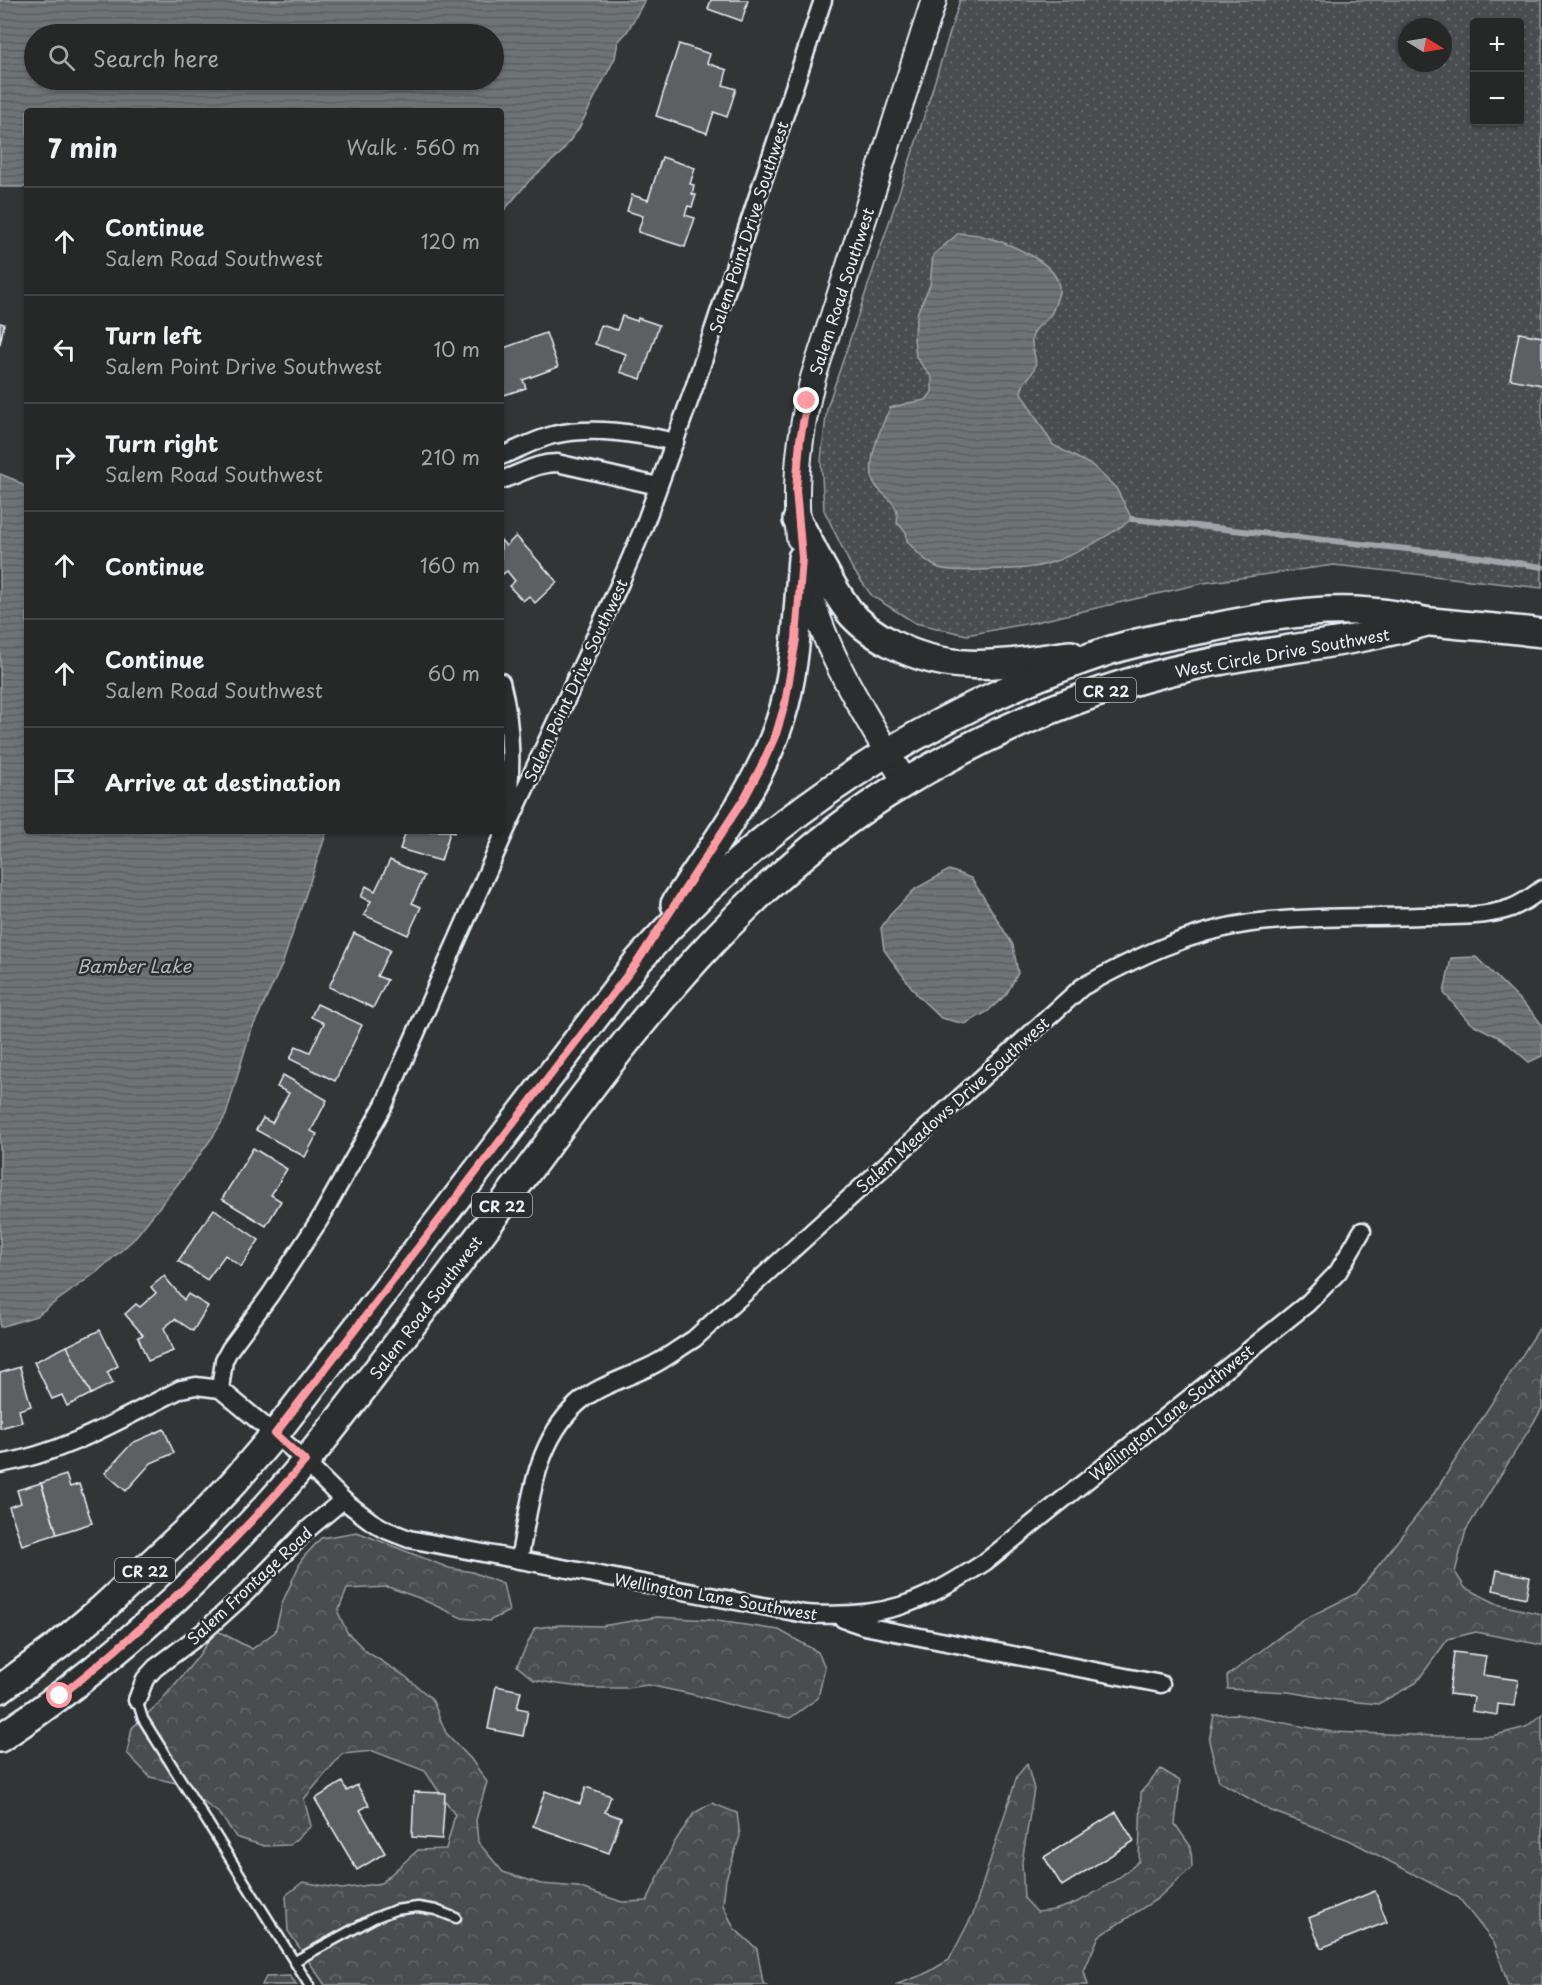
<!DOCTYPE html>
<meta charset="utf-8">
<style>
:root{--surface:#262828;--page:#323434;--text:#f1f3f6;--muted:#a4a6a8;--line:#424445}
body{margin:0;font-family:"Playpen Sans",sans-serif;background:var(--page);color:var(--text)}
.controls{position:absolute;right:18px;top:18px;display:grid;overflow:hidden;border-radius:6px;box-shadow:0 2px 4px #0004}
.controls button{width:54px;height:54px;display:grid;place-items:center;padding:0;border:0;border-bottom:2px solid var(--line);background:var(--surface);color:var(--text);font:30px sans-serif}
.compass{position:absolute;left:1398px;top:18px;width:54px;height:54px;border-radius:50%;background:var(--surface);box-shadow:0 2px 4px #0004;rotate:101deg}
.stop{position:absolute;width:18px;height:18px;margin:-14px;border:4px solid #ff9aa2;border-radius:50%;background:#fff}
.stop.end{background:#ff9aa2;border-color:#fff;box-shadow:0 2px 6px #0008}
.list{margin:0;padding:0;list-style:none}
h2{display:flex;justify-content:space-between;align-items:center;height:78px;margin:0;padding:0 24px;font-size:26px}
h2 small{font-size:20px;font-weight:400;color:var(--muted)}
.list li{display:grid;grid-template-columns:39px 1fr auto;gap:18px;align-items:center;box-sizing:border-box;height:108px;padding:0 24px;border-top:2px solid var(--line)}
.list b{display:block;font-size:22px;white-space:nowrap}
.list p{margin:0;font-size:20px;white-space:nowrap;color:var(--muted)}
.list em{font-size:20px;font-style:normal;color:var(--muted)}
.icon{flex:none;width:33px;height:33px;fill:none;stroke:currentColor;stroke-width:2;stroke-linecap:round;stroke-linejoin:round}
.map{position:relative;flex:none;width:1542px;height:1985px;overflow:hidden}
.search{position:absolute;background:var(--surface);box-shadow:0 2px 4px #0004;left:24px;top:24px;width:480px;height:66px;display:flex;align-items:center;gap:15px;box-sizing:border-box;padding:0 21px;border-radius:33px;color:var(--muted);font-size:22px}
.panel{position:absolute;background:var(--surface);box-shadow:0 2px 4px #0004;left:24px;top:108px;width:480px;height:726px;border-radius:6px}
.map>svg:first-child{display:block}
</style>
<div class="map">
<svg width="1542" height="1985" viewBox="0 0 1542 1985">
<defs>
<pattern id="forest-crowns" width="20" height="18" patternUnits="userSpaceOnUse" patternTransform="scale(1.5)"><rect width="20" height="18" fill="#494d4f"/><path d="M2 6a3 3 0 1 1 6 0M12 15a3 3 0 1 1 6 0" fill="none" stroke="#636769"/></pattern>
<pattern id="park-dots" width="8" height="8" patternUnits="userSpaceOnUse" patternTransform="scale(1.5)"><rect width="8" height="8" fill="#494d4f"/><path d="M2 2h.1M6 6h.1" fill="none" stroke="#636769" stroke-width="1.8" stroke-linecap="round"/></pattern>
<pattern id="water-rules" width="6" height="5" patternUnits="userSpaceOnUse" patternTransform="scale(1.5)"><rect width="6" height="5" fill="#6e7376"/><path d="M0 2.5h6" fill="none" stroke="#5a5e60"/></pattern>
</defs>
<rect width="100%" height="100%" fill="#323536"/>
<filter id="ink" filterUnits="userSpaceOnUse"><feTurbulence type="fractalNoise" baseFrequency=".0167" numOctaves="2"/><feDisplacementMap in="SourceGraphic" scale="12" xChannelSelector="R" yChannelSelector="G"/><feConvolveMatrix kernelMatrix="1 2 1 2 8 2 1 2 1" color-interpolation-filters="sRGB"/></filter>
<g filter="url(#ink)">
<g fill="url(#forest-crowns)" stroke="#989fa4" stroke-width="1.5">
<path d="M 1542,1324 L 1542,1409 L 1466,1530 L 1455,1572 L 1465,1588 L 1500,1605 L 1542,1614 L 1542,1645 L 1476,1632 L 1448,1639 L 1416,1683 L 1378,1704 L 1337,1700 L 1288,1692 L 1228,1689 L 1227,1676 L 1301,1621 L 1357,1593 L 1433,1495 Z"/>
<path d="M 357,1532 L 449,1568 L 472,1572 L 503,1584 L 509,1611 L 489,1621 L 462,1618 L 419,1598 L 388,1587 L 347,1589 L 338,1612 L 347,1632 L 367,1652 L 405,1676 L 432,1699 L 446,1733 L 471,1759 L 487,1782 L 476,1820 L 478,1842 L 503,1872 L 541,1884 L 578,1887 L 622,1902 L 647,1901 L 674,1843 L 694,1813 L 712,1803 L 737,1813 L 740,1836 L 726,1879 L 723,1905 L 734,1928 L 757,1949 L 763,1983 L 766,1985 L 325,1985 L 288,1931 L 286,1895 L 303,1882 L 342,1889 L 381,1883 L 418,1850 L 446,1849 L 455,1815 L 425,1771 L 373,1751 L 342,1754 L 304,1799 L 311,1826 L 290,1845 L 264,1846 L 236,1837 L 220,1814 L 176,1783 L 150,1777 L 127,1753 L 132,1728 L 160,1702 L 197,1658 L 216,1630 L 252,1649 L 275,1632 L 283,1601 L 302,1559 L 321,1538 Z"/>
<path d="M 657,1617 L 711,1620 L 779,1630 L 818,1652 L 825,1667 L 818,1698 L 790,1718 L 742,1708 L 695,1695 L 648,1685 L 626,1688 L 590,1688 L 557,1684 L 534,1680 L 517,1666 L 535,1628 L 560,1625 L 601,1626 Z"/>
<path d="M 1236,1714 L 1332,1732 L 1440,1736 L 1492,1736 L 1526,1727 L 1542,1714 L 1542,1985 L 1508,1985 L 1495,1944 L 1459,1898 L 1349,1840 L 1269,1810 L 1219,1781 L 1209,1741 L 1214,1715 Z"/>
<path d="M 1027,1764 L 1034,1789 L 1022,1862 L 1024,1898 L 1037,1912 C 1045,1911 1053,1911 1061,1908 C 1083,1902 1122,1878 1139,1861 L 1141,1792 L 1161,1769 L 1180,1781 L 1175,1824 L 1191,1847 L 1192,1867 L 1157,1899 L 1099,1936 L 1084,1971 L 1088,1985 L 895,1985 L 925,1974 L 949,1960 L 973,1914 L 1017,1776 Z"/>
<path d="M 290,1976 L 297,1985 L 262,1985 L 266,1977 Z"/>
</g>
<path fill="url(#park-dots)" stroke="#989fa4" stroke-width="1.5" fill-rule="evenodd" d="M 960,0 L 1542,0 L 1542,588 L 1334,565 L 1204,583 L 1036,622 L 967,635 L 915,623 L 872,596 L 852,568 L 824,510 L 821,460 L 827,408 L 916,142 ZM 1474,22 L 1520,22 L 1520,122 L 1474,122 ZM 1407,27 L 1443,27 L 1443,63 L 1407,63 Z"/>
<g fill="url(#water-rules)" stroke="#9fa5aa" stroke-width="1.5" fill-rule="evenodd">
<path d="M 0,0 L 645,0 L 627,32 L 618,42 L 615,58 L 579,128 L 561,153 L 529,181 L 501,214 L 501,111 L 27,111 L 27,187 L 0,187 ZM 494,34 L 494,80 L 34,80 L 34,34 Z"/>
<path d="M 959,233 C 966,234 975,234 982,236 C 1005,242 1068,264 1058,296 C 1056,302 1054,309 1051,314 C 1046,323 1034,326 1032,338 C 1030,349 1039,358 1034,370 C 1029,380 1023,379 1021,393 L 1053,445 L 1093,466 L 1116,488 L 1132,519 C 1107,537 1080,553 1050,563 C 1029,570 1003,569 981,570 C 969,570 950,572 939,568 C 927,563 915,551 907,541 L 906,532 L 897,523 C 902,498 874,495 872,476 C 869,454 881,427 890,408 L 908,403 L 926,400 L 932,392 L 932,378 L 916,357 L 914,338 L 918,311 L 930,285 L 933,255 Z"/>
<path d="M 0,474 L 15,480 L 27,488 L 27,831 L 327,831 L 282,965 L 250,1033 L 226,1115 L 214,1135 L 185,1175 L 133,1240 L 97,1272 L 36,1316 L 0,1327 Z"/>
<path d="M 949,870 L 971,878 L 984,898 L 1013,945 L 1018,973 L 1006,995 L 987,1012 L 965,1024 L 941,1018 L 918,996 L 884,950 L 881,928 L 890,915 L 915,889 Z"/>
<path d="M 1476,957 L 1533,1013 L 1542,1025 L 1542,1056 L 1529,1062 L 1502,1039 L 1470,1023 L 1444,993 L 1451,958 Z"/>
</g>
<g fill="none" stroke-linecap="round" stroke-linejoin="round">
<path stroke="#9fa5aa" stroke-width="6" d="M 1132,519 L 1480,557 L 1542,567"/>
</g>
<g fill="#5c6063" stroke="#e8f1f8" stroke-width="1.5">
<path d="M 711,0 L 748,0 L 742,21 L 708,9 Z"/>
<path d="M 679,44 L 710,54 L 707,63 L 727,70 L 723,85 L 736,89 L 727,117 L 714,112 L 707,133 L 656,116 Z"/>
<path d="M 662,157 L 695,168 L 690,184 L 694,185 L 692,194 L 696,195 L 692,207 L 688,206 L 685,215 L 695,218 L 685,247 L 638,232 L 643,216 L 627,211 L 632,195 L 648,200 Z"/>
<path d="M 622,316 L 637,321 L 638,318 L 659,325 L 641,379 L 620,372 L 626,354 L 595,344 L 601,325 L 617,330 Z"/>
<path d="M 0,323 L 4,324 L 0,344 Z"/>
<path d="M 546,333 L 558,367 L 523,380 L 526,388 L 501,396 L 501,349 Z"/>
<path d="M 1519,333 L 1542,337 L 1542,385 L 1510,379 Z"/>
<path d="M 516,536 L 557,582 L 535,603 L 529,596 L 523,601 L 509,586 L 515,581 L 507,571 L 503,574 L 501,572 L 501,540 L 506,546 Z"/>
<path d="M 406,831 L 455,831 L 454,833 L 450,832 L 441,861 L 400,849 Z"/>
<path d="M 390,860 L 424,876 L 412,903 L 421,907 L 408,935 L 364,915 L 371,901 L 361,897 L 366,886 L 375,891 Z"/>
<path d="M 354,933 L 390,950 L 377,976 L 387,980 L 373,1008 L 329,987 Z"/>
<path d="M 317,1004 L 362,1025 L 335,1081 L 290,1059 L 296,1046 L 310,1052 L 324,1023 L 311,1017 Z"/>
<path d="M 283,1075 L 327,1100 L 311,1131 L 317,1134 L 305,1157 L 256,1130 L 263,1118 L 272,1123 L 289,1093 L 277,1087 Z"/>
<path d="M 253,1148 L 287,1169 L 271,1195 L 281,1201 L 266,1226 L 222,1199 Z"/>
<path d="M 214,1209 L 259,1240 L 241,1267 L 225,1255 L 207,1280 L 178,1261 Z"/>
<path d="M 164,1276 L 184,1300 L 188,1294 L 208,1306 L 193,1331 L 175,1319 L 164,1328 L 173,1351 L 148,1361 L 138,1337 L 143,1335 L 125,1314 L 136,1304 L 140,1307 L 156,1293 L 151,1287 Z"/>
<path d="M 100,1330 L 118,1366 L 107,1372 L 113,1383 L 91,1394 L 67,1346 Z"/>
<path d="M 67,1346 L 91,1394 L 67,1406 L 62,1395 L 52,1399 L 34,1362 Z"/>
<path d="M 20,1367 L 31,1406 L 19,1410 L 22,1422 L 0,1428 L 0,1373 Z"/>
<path d="M 164,1429 L 174,1453 L 151,1463 L 126,1491 L 105,1473 L 132,1443 Z"/>
<path d="M 66,1475 L 70,1487 L 79,1484 L 92,1523 L 57,1534 L 41,1483 Z"/>
<path d="M 41,1483 L 57,1534 L 22,1545 L 9,1507 L 21,1503 L 17,1490 Z"/>
<path d="M 1497,1570 L 1530,1577 L 1526,1598 L 1493,1590 Z"/>
<path d="M 1454,1652 L 1486,1656 L 1483,1675 L 1518,1680 L 1514,1706 L 1498,1704 L 1497,1715 L 1472,1711 L 1474,1697 L 1449,1694 Z"/>
<path d="M 496,1686 L 521,1691 L 517,1708 L 528,1710 L 523,1736 L 488,1729 Z"/>
<path d="M 342,1782 L 347,1791 L 357,1785 L 369,1805 L 360,1810 L 385,1853 L 357,1870 L 315,1799 Z"/>
<path d="M 586,1787 L 611,1796 L 605,1812 L 621,1818 L 609,1853 L 533,1826 L 545,1791 L 580,1804 Z"/>
<path d="M 414,1792 L 445,1793 L 442,1839 L 412,1837 Z"/>
<path d="M 1116,1812 L 1134,1841 L 1062,1886 L 1044,1857 Z"/>
<path d="M 1375,1891 L 1387,1922 L 1321,1948 L 1309,1918 Z"/>
</g>
<g fill="none" stroke-linecap="round" stroke-linejoin="round">
<g stroke="#e8f1f8" stroke-width="13">
<g id="service">
<path d="M 137,1700 L 143,1719 L 309,1985"/>
<path d="M 295,1961 L 374,1918 L 395,1910 L 418,1907 L 436,1910 L 456,1918"/>
</g>
</g>
<g stroke="#e8f1f8" stroke-width="21">
<g id="minor">
<path d="M 501,456 C 519,449 535,440 553,435 C 593,426 636,433 675,442"/>
<path d="M 501,480 C 521,474 535,463 557,463 L 658,486"/>
<path d="M 501,682 C 513,728 512,773 506,820"/>
<path d="M 220,1389 L 224,1360 L 230,1349 L 270,1295 L 320,1219 L 384,1105 L 505,832 L 620,583 L 643,529 L 695,385 L 823,0"/>
<path d="M 0,1464 C 65,1453 123,1418 181,1389 L 196,1386 L 220,1389 L 291,1448 L 343,1500 L 372,1522 L 386,1530 L 409,1539 L 805,1614 C 884,1619 919,1605 985,1562 L 1308,1303 L 1338,1272 L 1362,1231"/>
<path d="M 519,1560 C 530,1505 534,1444 577,1404 C 597,1386 627,1378 651,1366 C 666,1359 679,1348 694,1339 L 1082,987 C 1135,958 1190,931 1251,923 C 1307,916 1364,918 1420,916 C 1449,916 1483,918 1511,908 C 1521,904 1533,896 1542,889"/>
<path d="M 843,1619 L 864,1626 L 1161,1684"/>
<path d="M 137,1700 L 145,1679 L 155,1668 L 202,1633 L 245,1594 L 307,1530 L 343,1500"/>
</g>
</g>
<g stroke="#e8f1f8" stroke-width="28">
<g id="secondary">
<path d="M 799,538 C 793,483 800,430 813,378 L 934,0"/>
<path d="M 805,572 C 822,651 865,714 905,782"/>
</g>
</g>
<g stroke="#e8f1f8" stroke-width="32">
<g id="primary">
<path d="M 797,520 C 814,551 828,583 849,611 C 860,625 877,636 892,644 C 954,676 1006,663 1071,655"/>
<path d="M 675,904 C 716,841 766,778 785,704 C 797,656 798,606 802,558"/>
<path d="M 0,1689 L 59,1645 L 103,1608 L 195,1523 L 235,1481 L 275,1434 L 383,1294 L 638,961 C 765,817 928,710 1111,650 C 1143,640 1177,634 1210,628 C 1248,620 1287,613 1325,611 C 1349,610 1373,611 1396,615 C 1408,617 1419,621 1431,622 C 1468,626 1505,628 1542,633"/>
<path d="M 0,1738 C 99,1673 189,1591 269,1504 C 309,1460 345,1412 381,1365 C 423,1310 465,1256 506,1200 C 622,1045 737,883 906,782 C 994,729 1093,688 1193,666 C 1269,649 1348,645 1423,623"/>
</g>
</g>
<use href="#service" stroke="#2a2d2e" stroke-width="8"/>
<use href="#minor" stroke="#2a2d2e" stroke-width="16"/>
<use href="#secondary" stroke="#2a2d2e" stroke-width="24"/>
<use href="#primary" stroke="#2a2d2e" stroke-width="27"/>
</g>
</g>
<g fill="none" stroke-linecap="round" stroke-linejoin="round" filter="url(#ink)">
<path stroke="#ff9aa2" stroke-width="8" d="M 60,1696 C 149,1625 231,1548 305,1461 L 275,1434 L 638,961 L 745,797 L 762,765 L 776,734 L 785,704 L 796,639 L 802,558 L 796,490 L 800,440 L 807,401"/>
</g>
<g text-anchor="middle" dominant-baseline="central" stroke-width="5" stroke-linejoin="round" paint-order="stroke">
<g fill="#2a2d2e" stroke="#afb6bb" stroke-width="1.5">
<rect x="1076" y="678" width="60" height="24" rx="4.5"/>
<rect x="472" y="1193" width="60" height="24" rx="4.5"/>
<rect x="115" y="1558" width="60" height="24" rx="4.5"/>
</g>
<g font-size="15" font-weight="bold" fill="#e8f1f8">
<text x="1106" y="690">CR 22</text>
<text x="502" y="1205">CR 22</text>
<text x="145" y="1570">CR 22</text>
</g>
<g font-size="16" fill="#e8f1f8" stroke="#2a2d2e">
<text transform="translate(748 227) rotate(-72)">Salem Point Drive Southwest</text>
<text transform="translate(841 291) rotate(-72)">Salem Road Southwest</text>
<text transform="translate(1282 652) rotate(-10)">West Circle Drive Southwest</text>
<text transform="translate(575 680) rotate(-65)">Salem Point Drive Southwest</text>
<text transform="translate(952 1104) rotate(-42)">Salem Meadows Drive Southwest</text>
<text transform="translate(425 1307) rotate(-53)">Salem Road Southwest</text>
<text transform="translate(1171 1412) rotate(-39)">Wellington Lane Southwest</text>
<text transform="translate(249 1585) rotate(-43)">Salem Frontage Road</text>
<text transform="translate(716 1596) rotate(10)">Wellington Lane Southwest</text>
</g>
<g font-size="18" font-style="italic" fill="#b1b8be" stroke="#2a2d2e">
<text x="134" y="965">Bamber Lake</text>
</g>
</g>
</svg>
<div class="controls">
<button>+</button>
<button>−</button>
</div>
<svg class="compass" viewBox="-18 -18 36 36"><path d="M0-13l5 13h-10z" fill="#e53935"/><path d="M0 13l5-13h-10z" fill="#a4a6a8"/></svg>
<div class="stop" style="left:60px;top:1696px"></div>
<div class="stop end" style="left:807px;top:401px"></div>
<div class="search"><svg class="icon" aria-label="search" viewBox="0 0 24 24"><circle cx="10" cy="10" r="6"/><path d="M15 15l6 6"/></svg>Search here</div>
<section class="panel">
<h2>7 min<small>Walk · 560 m</small></h2>
<ul class="list">
<li><svg class="icon" aria-label="ahead" viewBox="0 0 24 24"><path d="M12 20V5M6 11l6-6 6 6"/></svg><div><b>Continue</b><p>Salem Road Southwest</p></div><em>120 m</em></li>
<li><svg class="icon" aria-label="left" viewBox="0 0 24 24"><path d="M17 20v-9H6M10 6l-5 5 5 5"/></svg><div><b>Turn left</b><p>Salem Point Drive Southwest</p></div><em>10 m</em></li>
<li><svg class="icon" aria-label="right" viewBox="0 0 24 24"><path d="M7 20v-9h11M14 6l5 5-5 5"/></svg><div><b>Turn right</b><p>Salem Road Southwest</p></div><em>210 m</em></li>
<li><svg class="icon" aria-label="ahead" viewBox="0 0 24 24"><path d="M12 20V5M6 11l6-6 6 6"/></svg><div><b>Continue</b></div><em>160 m</em></li>
<li><svg class="icon" aria-label="ahead" viewBox="0 0 24 24"><path d="M12 20V5M6 11l6-6 6 6"/></svg><div><b>Continue</b><p>Salem Road Southwest</p></div><em>60 m</em></li>
<li><svg class="icon" aria-label="arrive" viewBox="0 0 24 24"><path d="M6 21V4h12l-3 4 3 4H6"/></svg><div><b>Arrive at destination</b></div></li>
</ul>
</section>
</div>
